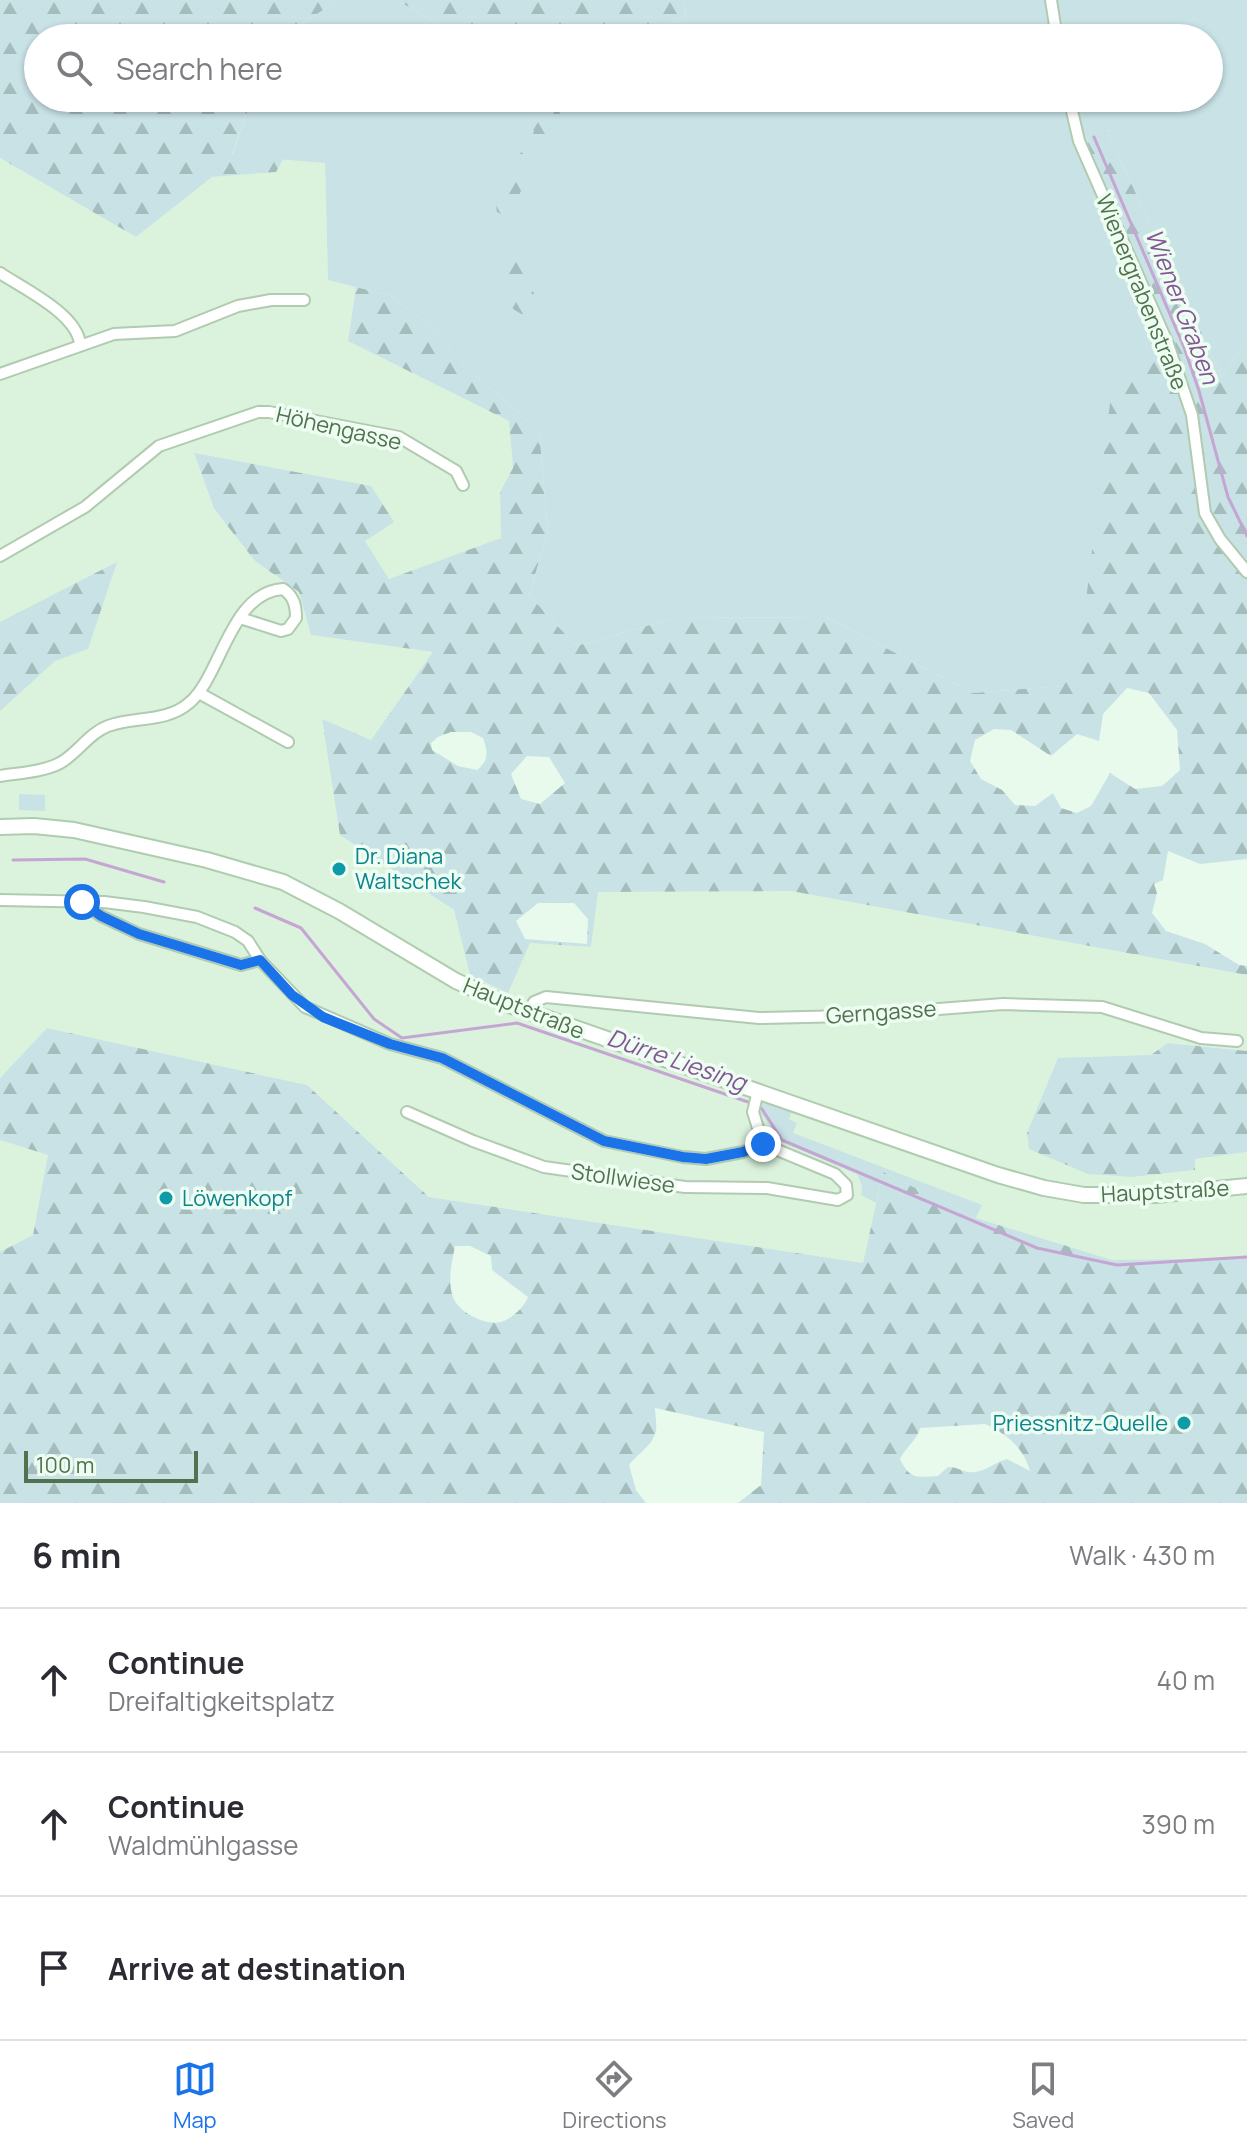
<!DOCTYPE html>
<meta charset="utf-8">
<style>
:root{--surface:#fff;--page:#f2f2f3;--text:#2b2b33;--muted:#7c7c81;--line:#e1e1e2;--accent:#1a73e8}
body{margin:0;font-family:Manrope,sans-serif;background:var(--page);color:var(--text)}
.scale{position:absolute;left:24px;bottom:20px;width:174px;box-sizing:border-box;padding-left:8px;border:4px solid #52714f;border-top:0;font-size:22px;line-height:28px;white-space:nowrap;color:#52714f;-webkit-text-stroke:6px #eefdf1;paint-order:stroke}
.stop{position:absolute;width:24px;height:24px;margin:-18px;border:6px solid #1a73e8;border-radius:50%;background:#fff}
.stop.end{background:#1a73e8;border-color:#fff;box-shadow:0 2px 8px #0008}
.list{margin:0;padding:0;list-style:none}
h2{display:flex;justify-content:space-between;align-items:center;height:104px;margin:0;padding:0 32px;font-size:34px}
h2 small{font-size:26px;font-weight:400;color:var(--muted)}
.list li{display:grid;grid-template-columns:52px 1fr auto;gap:24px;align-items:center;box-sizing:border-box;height:144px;padding:0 32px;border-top:2px solid var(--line)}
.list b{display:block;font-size:30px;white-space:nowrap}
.list p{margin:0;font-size:26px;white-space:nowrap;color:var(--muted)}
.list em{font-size:26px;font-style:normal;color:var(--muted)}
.icon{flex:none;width:44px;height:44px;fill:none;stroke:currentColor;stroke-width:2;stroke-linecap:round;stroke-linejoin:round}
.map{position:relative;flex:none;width:1247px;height:1503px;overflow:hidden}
.search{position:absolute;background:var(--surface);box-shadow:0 2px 6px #0004;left:24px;right:24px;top:24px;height:88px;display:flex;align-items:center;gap:20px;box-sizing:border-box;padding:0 28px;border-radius:44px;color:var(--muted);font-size:30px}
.sheet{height:536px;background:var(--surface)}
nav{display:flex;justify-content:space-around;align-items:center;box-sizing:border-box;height:112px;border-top:2px solid var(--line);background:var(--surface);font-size:22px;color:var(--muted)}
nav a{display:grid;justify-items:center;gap:4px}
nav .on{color:var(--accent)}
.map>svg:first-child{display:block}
</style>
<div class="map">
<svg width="1247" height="1503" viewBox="0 0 1247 1503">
<defs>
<pattern id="forest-firs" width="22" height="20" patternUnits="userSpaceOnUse" patternTransform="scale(2)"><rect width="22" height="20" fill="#c8e2e6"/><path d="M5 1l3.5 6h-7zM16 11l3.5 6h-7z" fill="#a5bcbd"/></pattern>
</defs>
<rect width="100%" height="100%" fill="#e8faeb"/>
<g fill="#dbf3dd">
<path d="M 0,158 L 136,237 L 212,177 L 276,172 L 284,158 L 325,163 L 328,280 L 356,287 L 348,341 L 509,421 L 513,468 L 500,492 L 501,538 L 389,580 L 365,541 L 194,453 L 214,510 L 255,561 L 299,592 L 311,635 L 434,652 L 371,740 L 322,720 L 341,835 L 454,910 L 470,975 L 530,942 L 591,947 L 597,892 L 791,891 L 1247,975 L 1247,1051 L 1168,1043 L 1133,1177 L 1195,1170 L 1195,1159 L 1247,1152 L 1247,1258 L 1112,1260 L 976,1218 L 883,1172 L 863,1263 L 429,1197 L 307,1085 L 47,1028 L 0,1078 Z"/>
<path d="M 0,1140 L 49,1155 L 33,1235 L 0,1252 Z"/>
</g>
<g fill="#c8e2e6">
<path d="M 339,0 L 396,0 L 436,22 L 455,38 L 279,38 Z"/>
<path d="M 684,0 L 1247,0 L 1247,340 L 1222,377 L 1108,134 L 1091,132 L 1086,141 L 1167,337 L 1079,658 L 1063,686 L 973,693 L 826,617 L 675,618 L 576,646 L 529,595 L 548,531 L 539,430 L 472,373 L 426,323 L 391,296 L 328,280 L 325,163 L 232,155 L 248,110 L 341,98 L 1209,98 L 1209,38 L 644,38 L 686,15 Z"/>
<path d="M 19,794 L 45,795 L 45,811 L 19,810 Z"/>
<path d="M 761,1099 L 792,1111 L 789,1119 L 797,1123 L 793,1133 L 982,1205 L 976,1218 L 883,1172 L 876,1203 L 861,1195 L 862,1186 L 857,1174 L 786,1144 L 758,1111 Z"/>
</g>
<g fill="url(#forest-firs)" fill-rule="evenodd">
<path d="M 0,0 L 339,0 L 279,38 L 38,38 L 38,98 L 341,98 L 248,110 L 232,154 L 284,158 L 276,172 L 212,177 L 136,237 L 0,158 Z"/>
<path d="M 396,0 L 684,0 L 686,15 L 644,38 L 455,38 L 436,22 Z"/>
<path d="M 542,105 L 559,110 L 561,118 L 544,142 L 520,193 L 520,203 L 506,216 L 497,212 C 493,194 507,182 510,165 C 516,161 533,137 534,131 L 530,125 Z"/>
<path d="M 1091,132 L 1108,134 L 1222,377 L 1247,340 L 1247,859 L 1200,864 L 1168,851 L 1163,880 L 1154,884 L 1157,893 L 1152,913 L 1166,931 L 1205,944 L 1239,965 L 1247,966 L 1247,975 L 791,891 L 598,892 L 591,947 L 530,943 L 508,993 L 470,975 L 454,910 L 340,835 L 322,719 L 371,740 L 433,652 L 311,635 L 299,592 L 255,561 L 214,509 L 194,453 L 371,486 L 394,522 L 365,541 L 389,579 L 501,538 L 500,492 L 513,468 L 509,421 L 348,341 L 356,287 L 391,296 L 426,323 L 472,373 L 539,430 L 548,531 L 529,595 L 576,646 L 675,618 L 826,617 L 973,693 L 1062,686 L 1079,658 L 1111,395 L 1167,337 L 1086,141 ZM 1127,688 L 1149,693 L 1177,730 L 1180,770 L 1162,786 L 1135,789 L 1110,773 L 1091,806 L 1077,813 L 1061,808 L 1053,793 L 1035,806 L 1015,805 L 1002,790 L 981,779 L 970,761 L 975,740 L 994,729 L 1011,730 L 1051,756 L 1077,734 L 1099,741 L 1103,714 ZM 451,732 L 471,732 L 483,738 C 488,752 489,760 477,770 L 458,766 L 432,750 L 431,743 L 438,737 ZM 527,756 L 549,757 L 565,783 L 540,804 L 521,799 L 511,774 ZM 538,903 L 574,903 L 588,919 L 587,944 L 525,939 L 516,921 Z"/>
<path d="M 516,244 L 522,247 L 524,263 L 536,300 L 523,315 L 513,309 L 503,254 L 508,246 Z"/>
<path d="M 117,562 L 88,649 L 55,661 L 0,711 L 0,622 Z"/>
<path d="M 47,1028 L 307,1085 L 429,1197 L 863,1263 L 883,1172 L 976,1218 L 1112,1260 L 1247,1258 L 1247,1503 L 738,1503 L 761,1485 L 764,1432 L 655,1408 C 655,1415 658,1427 655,1434 C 651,1447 637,1454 629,1465 L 636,1490 L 646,1503 L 0,1503 L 0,1252 L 33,1235 L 48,1155 L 0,1140 L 0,1078 ZM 455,1246 L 470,1246 L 491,1256 L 492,1270 L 528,1297 C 524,1307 513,1318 501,1322 C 485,1326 458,1312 453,1297 C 447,1280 452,1263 455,1246 ZM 985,1424 C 1007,1434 1023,1447 1030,1471 L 1007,1459 C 996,1462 985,1471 975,1472 C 965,1474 957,1466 948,1467 L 938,1476 C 917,1477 910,1480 900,1459 C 906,1447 917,1440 920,1428 Z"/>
<path d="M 1168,1043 L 1247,1051 L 1247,1152 L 1195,1159 L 1195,1170 L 1133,1177 L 1088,1174 L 1029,1149 L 1027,1133 L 1058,1058 L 1151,1055 Z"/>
</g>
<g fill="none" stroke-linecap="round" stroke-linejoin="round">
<g stroke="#c5a6d2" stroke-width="3">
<path d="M 1094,137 L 1184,347 L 1199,391 L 1228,497 L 1247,536"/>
<path d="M 13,860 L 85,859 L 164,882"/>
<path d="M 255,908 L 301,928 L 374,1019 L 402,1038 L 517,1023 L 751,1103"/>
<path d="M 758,1107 L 762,1109 L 782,1140 L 1037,1248 L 1117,1265 L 1247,1257"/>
</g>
<g stroke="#b0cbb0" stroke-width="14">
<g id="street">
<path d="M 1051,0 L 1057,38"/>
<path d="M 1069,98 L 1079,141 L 1168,344 L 1192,415 L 1205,513 L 1220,539 L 1247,572"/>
<path d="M 0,273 C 24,289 77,314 80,344"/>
<path d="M 0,374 L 114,334 L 175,331 L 238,306 L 271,300 L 304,300"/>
<path d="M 0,556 L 85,507 L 159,446 L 258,412 L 269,412 L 399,437 L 456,471 L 463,485"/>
<path d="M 199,693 L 288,742"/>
<path d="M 0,776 C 18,773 43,772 60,763 C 77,754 89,733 108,726 C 135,716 166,723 189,703 C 221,677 230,592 283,589 C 294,596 296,606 296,618 L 288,629 L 281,631 L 240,618"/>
<path d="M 0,900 L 104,902 L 144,907 L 197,917 L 235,932 L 248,941 L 260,960 L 305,1007 L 390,1044 L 442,1058 L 604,1141 L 683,1157 L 706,1159 L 743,1152 L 763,1144 L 835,1174 L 846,1185 L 847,1195 L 838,1200 L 767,1188 L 685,1187 L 544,1167 L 473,1141 L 407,1112"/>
<path d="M 82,902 L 101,916 L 139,934 L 241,965 L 260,960"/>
<path d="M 529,1013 L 534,1002 L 546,997 L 759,1018 L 849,1016 L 1003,1004 L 1102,1007 L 1201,1038 L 1237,1041"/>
<path d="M 758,1091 L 753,1112 L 763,1144"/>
</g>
</g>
<g stroke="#aecdae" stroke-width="18">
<path id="secondary" d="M 0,827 L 34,826 L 74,830 L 207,860 L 283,882 L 339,911 L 456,981 L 512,1006 L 998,1175 L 1044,1188 L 1084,1195 L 1156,1195 L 1247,1186"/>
</g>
<use href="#street" stroke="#fff" stroke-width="10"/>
<use href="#secondary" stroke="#fff" stroke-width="14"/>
</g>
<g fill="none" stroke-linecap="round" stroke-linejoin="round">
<path stroke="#1a73e8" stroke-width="10" d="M 82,902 L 101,916 L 139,934 L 241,965 L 260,960 L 292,995 L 323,1017 L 390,1044 L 442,1058 L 604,1141 L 683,1157 L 706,1159 L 743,1152 L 763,1144"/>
</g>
<g fill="#0f9aa8" stroke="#eefdf1" stroke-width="3">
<circle cx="339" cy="869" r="8"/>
<circle cx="166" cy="1198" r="8"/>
<circle cx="1184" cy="1423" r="8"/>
</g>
<g text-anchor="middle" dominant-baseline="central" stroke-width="7" stroke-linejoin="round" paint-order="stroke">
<g font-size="22" fill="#52714f" stroke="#eefdf1">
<text transform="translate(1142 292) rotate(68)">Wienergrabenstraße</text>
<text transform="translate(339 428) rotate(13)">Höhengasse</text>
<text transform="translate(524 1008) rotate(22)">Hauptstraße</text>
<text transform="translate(881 1012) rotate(-4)">Gerngasse</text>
<text transform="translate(623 1178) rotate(8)">Stollwiese</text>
<text transform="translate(1165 1191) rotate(-3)">Hauptstraße</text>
</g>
<g font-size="22" fill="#0d838f" stroke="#eefdf1" text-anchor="start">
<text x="355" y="856">Dr. Diana<tspan x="355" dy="25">Waltschek</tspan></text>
<text x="182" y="1198">Löwenkopf</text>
<text x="1168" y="1423" text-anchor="end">Priessnitz-Quelle</text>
</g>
<g font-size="24" font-style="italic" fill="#835696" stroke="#eefdf1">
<text transform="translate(1183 306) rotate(69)">Wiener Graben</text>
<text transform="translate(677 1059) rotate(19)">Dürre Liesing</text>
</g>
</g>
</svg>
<div class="scale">100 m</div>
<div class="stop" style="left:82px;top:902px"></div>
<div class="stop end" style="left:763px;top:1144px"></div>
<div class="search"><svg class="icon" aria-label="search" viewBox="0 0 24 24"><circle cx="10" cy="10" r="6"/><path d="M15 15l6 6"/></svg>Search here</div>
</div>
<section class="sheet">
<h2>6 min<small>Walk · 430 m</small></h2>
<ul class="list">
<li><svg class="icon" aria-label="ahead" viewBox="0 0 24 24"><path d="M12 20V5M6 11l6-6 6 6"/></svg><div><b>Continue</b><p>Dreifaltigkeitsplatz</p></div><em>40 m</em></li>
<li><svg class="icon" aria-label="ahead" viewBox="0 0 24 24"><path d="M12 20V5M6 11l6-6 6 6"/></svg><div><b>Continue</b><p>Waldmühlgasse</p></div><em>390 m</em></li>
<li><svg class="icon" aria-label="arrive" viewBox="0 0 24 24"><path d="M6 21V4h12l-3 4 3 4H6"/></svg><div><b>Arrive at destination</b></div></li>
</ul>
</section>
<nav>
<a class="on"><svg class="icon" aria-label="map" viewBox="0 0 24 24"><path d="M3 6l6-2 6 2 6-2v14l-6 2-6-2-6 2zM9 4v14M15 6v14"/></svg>Map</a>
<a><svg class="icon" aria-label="directions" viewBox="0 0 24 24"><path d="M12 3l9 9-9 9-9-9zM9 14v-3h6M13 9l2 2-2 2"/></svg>Directions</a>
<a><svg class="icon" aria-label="saved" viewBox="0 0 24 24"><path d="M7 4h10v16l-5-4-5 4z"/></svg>Saved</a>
</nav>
